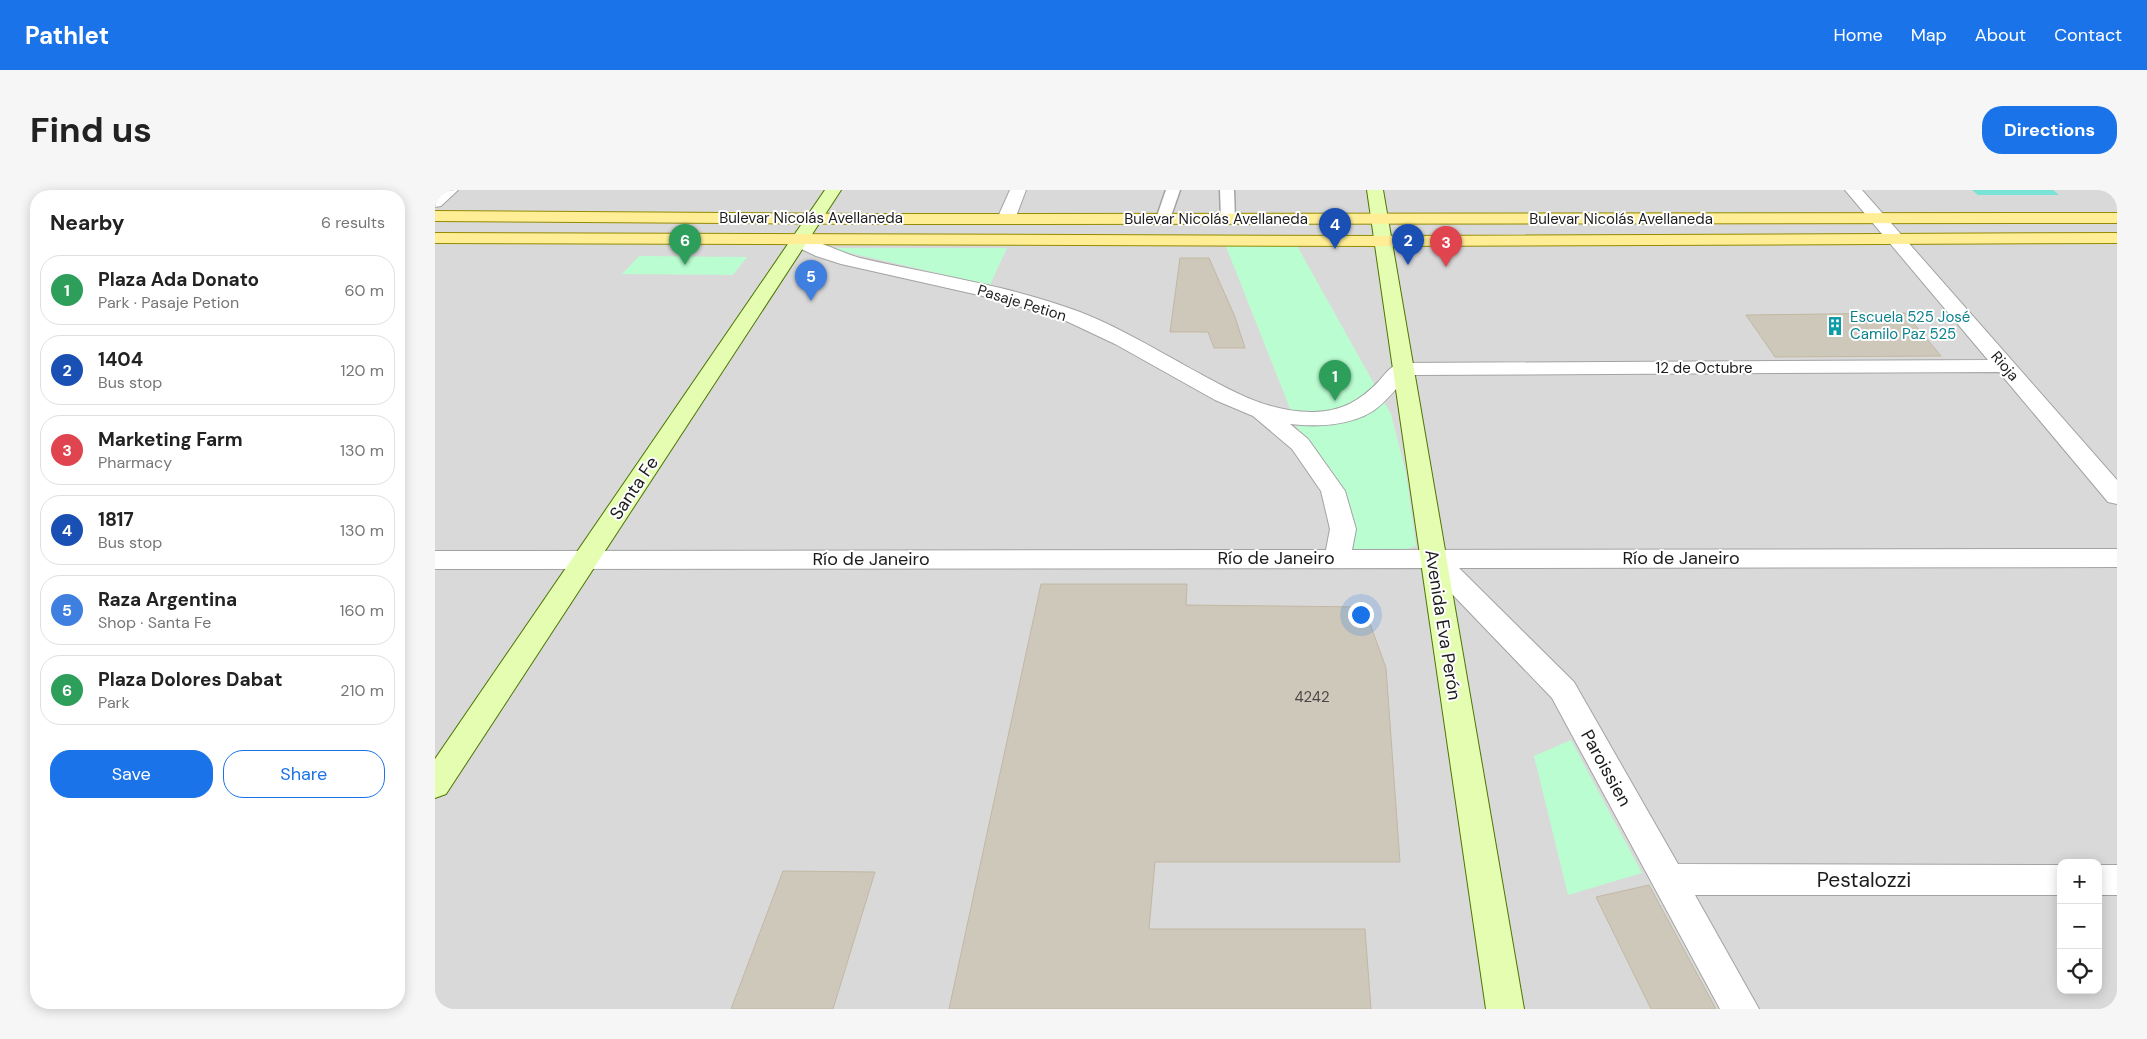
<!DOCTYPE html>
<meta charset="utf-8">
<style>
:root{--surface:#fff;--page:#f6f6f6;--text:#222;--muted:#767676;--line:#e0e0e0;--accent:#1a73e8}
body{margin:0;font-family:"DM Sans",sans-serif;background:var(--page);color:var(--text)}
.controls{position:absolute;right:15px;bottom:15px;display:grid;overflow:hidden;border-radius:10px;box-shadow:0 2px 12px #0003}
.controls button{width:45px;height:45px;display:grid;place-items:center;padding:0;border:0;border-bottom:1px solid var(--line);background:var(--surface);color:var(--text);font:25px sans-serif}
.you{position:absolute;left:925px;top:424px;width:18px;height:18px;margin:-12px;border:4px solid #fff;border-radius:50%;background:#1a73e8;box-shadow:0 0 0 8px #1a73e833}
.badge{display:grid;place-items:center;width:32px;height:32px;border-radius:50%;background:var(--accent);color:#fff;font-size:16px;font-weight:700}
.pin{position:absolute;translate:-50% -41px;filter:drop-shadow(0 1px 2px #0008)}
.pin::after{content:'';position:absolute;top:26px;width:18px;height:15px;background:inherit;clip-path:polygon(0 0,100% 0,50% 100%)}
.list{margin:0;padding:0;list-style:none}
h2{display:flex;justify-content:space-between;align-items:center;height:65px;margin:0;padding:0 20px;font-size:21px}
h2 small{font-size:16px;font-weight:400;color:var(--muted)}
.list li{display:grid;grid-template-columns:32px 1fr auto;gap:15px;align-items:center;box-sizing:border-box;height:70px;margin:0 10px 10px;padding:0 10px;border:1px solid var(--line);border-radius:20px}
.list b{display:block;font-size:19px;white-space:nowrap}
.list p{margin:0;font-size:16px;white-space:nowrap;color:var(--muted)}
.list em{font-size:16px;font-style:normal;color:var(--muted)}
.actions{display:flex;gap:10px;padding:15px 20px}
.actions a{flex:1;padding:11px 0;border:1px solid var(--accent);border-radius:20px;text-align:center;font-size:18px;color:var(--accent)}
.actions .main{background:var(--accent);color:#fff}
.icon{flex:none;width:28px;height:28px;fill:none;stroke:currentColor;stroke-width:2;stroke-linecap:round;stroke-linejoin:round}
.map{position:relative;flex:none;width:1682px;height:819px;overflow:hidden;border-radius:20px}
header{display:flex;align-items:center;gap:30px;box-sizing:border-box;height:70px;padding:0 25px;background:var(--accent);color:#fff}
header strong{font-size:24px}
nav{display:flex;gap:28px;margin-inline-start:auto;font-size:18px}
.intro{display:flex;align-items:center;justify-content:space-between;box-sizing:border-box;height:120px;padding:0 30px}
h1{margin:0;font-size:35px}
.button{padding:12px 22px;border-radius:20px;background:var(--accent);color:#fff;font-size:18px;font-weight:700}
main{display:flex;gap:30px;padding:0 30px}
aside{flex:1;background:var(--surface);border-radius:20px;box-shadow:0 2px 12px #0003}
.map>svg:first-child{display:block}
</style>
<header>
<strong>Pathlet</strong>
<nav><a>Home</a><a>Map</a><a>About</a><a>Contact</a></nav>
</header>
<div class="intro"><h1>Find us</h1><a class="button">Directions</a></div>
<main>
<aside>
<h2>Nearby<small>6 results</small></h2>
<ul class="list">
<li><span class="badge" style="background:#2e9e5b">1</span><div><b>Plaza Ada Donato</b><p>Park · Pasaje Petion</p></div><em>60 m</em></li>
<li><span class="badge" style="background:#1a4fb4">2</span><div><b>1404</b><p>Bus stop</p></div><em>120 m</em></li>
<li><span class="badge" style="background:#e0444e">3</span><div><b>Marketing Farm</b><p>Pharmacy</p></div><em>130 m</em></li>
<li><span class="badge" style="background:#1a4fb4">4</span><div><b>1817</b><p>Bus stop</p></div><em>130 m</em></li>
<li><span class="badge" style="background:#3f7fe0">5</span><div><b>Raza Argentina</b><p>Shop · Santa Fe</p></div><em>160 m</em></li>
<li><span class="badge" style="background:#2e9e5b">6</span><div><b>Plaza Dolores Dabat</b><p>Park</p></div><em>210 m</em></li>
</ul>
<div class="actions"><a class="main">Save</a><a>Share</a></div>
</aside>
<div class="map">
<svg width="1682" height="819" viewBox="0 0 1682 819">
<rect width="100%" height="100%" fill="#eeede1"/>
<path fill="#dad9d9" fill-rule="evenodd" d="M 0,0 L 1682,0 L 1682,819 L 0,819 ZM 1626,673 L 1663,673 L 1663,800 L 1626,800 Z"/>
<g fill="#bafdd1">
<path d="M 790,54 L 861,54 L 956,224 L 971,283 L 981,356 C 958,364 939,364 915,359 L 905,300 L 863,239 Z"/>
<path d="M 393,58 L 572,58 L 555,95 Z"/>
<path d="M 204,66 L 312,67 L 298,85 L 187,84 Z"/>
<path d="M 1136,550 L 1207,683 L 1133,705 L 1099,566 Z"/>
</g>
<path fill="#79e3d6" d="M 1537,0 L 1618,0 L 1624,5 L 1543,5 Z"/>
<g fill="#cec8ba" stroke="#c1b8a3">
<path d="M 745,68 L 774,68 L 800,127 L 810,158 L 779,158 L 773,142 L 735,142 Z"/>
<path d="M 1470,123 L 1506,166 L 1340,167 L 1311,125 Z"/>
<path d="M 606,394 L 752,394 L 751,415 L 929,417 L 951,478 L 965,672 L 720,672 L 714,739 L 930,739 L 936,819 L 514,819 Z"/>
<path d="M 348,681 L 440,682 L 398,819 L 296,819 Z"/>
<path d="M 1214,695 L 1281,819 L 1216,819 L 1161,707 Z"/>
</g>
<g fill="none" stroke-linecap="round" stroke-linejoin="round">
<g stroke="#a3a3a3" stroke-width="3">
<g id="service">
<path d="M 731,0 L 745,0 L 735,29 L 728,33 L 721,29 Z"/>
<path d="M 785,0 L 799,0 L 800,29 L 798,32 L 788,32 L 786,29 Z"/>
</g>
</g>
<g stroke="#a3a3a3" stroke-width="2">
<g id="minor">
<path d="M 4,0 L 23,0 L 6,16 L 0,17 L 0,3 Z"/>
<path d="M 575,0 L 591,0 L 580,29 L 577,33 L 565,33 L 562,29 Z"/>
<path d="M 1410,0 L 1427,0 L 1682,290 L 1682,314 L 1673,312 L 1564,182 L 973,185 C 962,198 951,212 938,221 C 915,236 881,237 855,234 L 873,249 L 910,301 L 921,339 L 917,360 L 1682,359 L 1682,377 L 1024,378 L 1139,492 L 1243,674 L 1626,675 L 1626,705 L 1260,705 L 1324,819 L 1285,819 L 1117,508 L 992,378 L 0,379 L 0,361 L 891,360 L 895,339 L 886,301 L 857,259 L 818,226 L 780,210 L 680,154 L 629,130 L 557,108 L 406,74 L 381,66 L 358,55 L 355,51 L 358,47 C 370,44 409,64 425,68 C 498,85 574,95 645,122 C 681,136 715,156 749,175 C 790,197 830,223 879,222 C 907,221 925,211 944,191 C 951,183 956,175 967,173 L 1553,170 Z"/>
<rect x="1663" y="675" width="19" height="30"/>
</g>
</g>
<g stroke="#4a7600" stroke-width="2">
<g id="secondary">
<path d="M 390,0 L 406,0 L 11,604 L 0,608 L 0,569 Z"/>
<path d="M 932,0 L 948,0 L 1089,819 L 1051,819 Z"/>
</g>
</g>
<g stroke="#948b00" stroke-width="2">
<g id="primary">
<path d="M 0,21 L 431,24 L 1682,23 L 1682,33 L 431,34 L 0,31 Z"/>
<path d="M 0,43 L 948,46 L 1682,43 L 1682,53 L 948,56 L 0,53 Z"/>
</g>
</g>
<use href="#service" fill="#fff" fill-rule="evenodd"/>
<use href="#minor" fill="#fff" fill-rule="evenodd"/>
<use href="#secondary" fill="#e5fdb0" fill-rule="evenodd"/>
<use href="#primary" fill="#ffee95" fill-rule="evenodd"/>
</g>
<defs>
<g id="building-bare" transform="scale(1.5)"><path d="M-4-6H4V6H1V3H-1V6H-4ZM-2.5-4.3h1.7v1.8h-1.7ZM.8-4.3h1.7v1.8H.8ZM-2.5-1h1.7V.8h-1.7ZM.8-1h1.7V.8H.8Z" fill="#0f9aa8" stroke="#fff" stroke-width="2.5" paint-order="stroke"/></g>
</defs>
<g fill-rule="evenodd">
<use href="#building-bare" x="1400" y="136"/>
</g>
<g text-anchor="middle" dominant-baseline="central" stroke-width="4" stroke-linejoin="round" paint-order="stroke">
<g font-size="15" fill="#1c1c1c" stroke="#fff">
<text x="376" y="28">Bulevar Nicolás Avellaneda</text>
<text x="781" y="29">Bulevar Nicolás Avellaneda</text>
<text x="1186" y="29">Bulevar Nicolás Avellaneda</text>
<text transform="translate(587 113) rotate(17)">Pasaje Petion</text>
<text transform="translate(1570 176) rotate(49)">Rioja</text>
<text x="1269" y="178">12 de Octubre</text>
</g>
<g font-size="15" fill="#0d838f" stroke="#fff" text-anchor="start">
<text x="1415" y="127">Escuela 525 José<tspan x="1415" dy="17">Camilo Paz 525</tspan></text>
</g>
<g font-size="15" fill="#484744">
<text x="877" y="507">4242</text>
</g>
<g font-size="18" fill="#1c1c1c" stroke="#fff">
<text transform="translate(199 298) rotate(-56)">Santa Fe</text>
<text x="841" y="368">Río de Janeiro</text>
<text x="1246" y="368">Río de Janeiro</text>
<text x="436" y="369">Río de Janeiro</text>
<text transform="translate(1008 435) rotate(81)">Avenida Eva Perón</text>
<text transform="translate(1171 578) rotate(61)">Paroissien</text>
</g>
<g font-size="21" fill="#1c1c1c" stroke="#fff">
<text x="1429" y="690">Pestalozzi</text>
</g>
</g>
</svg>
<div class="controls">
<button>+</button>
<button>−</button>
<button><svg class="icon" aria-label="locate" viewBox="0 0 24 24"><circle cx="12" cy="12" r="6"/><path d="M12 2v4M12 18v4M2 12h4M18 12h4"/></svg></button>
</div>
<div class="you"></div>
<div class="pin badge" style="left:900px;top:211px;background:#2e9e5b">1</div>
<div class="pin badge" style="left:973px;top:75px;background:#1a4fb4">2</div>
<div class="pin badge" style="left:1011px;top:77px;background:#e0444e">3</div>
<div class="pin badge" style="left:900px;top:59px;background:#1a4fb4">4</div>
<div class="pin badge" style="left:376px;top:111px;background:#3f7fe0">5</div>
<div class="pin badge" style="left:250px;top:75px;background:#2e9e5b">6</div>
</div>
</main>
